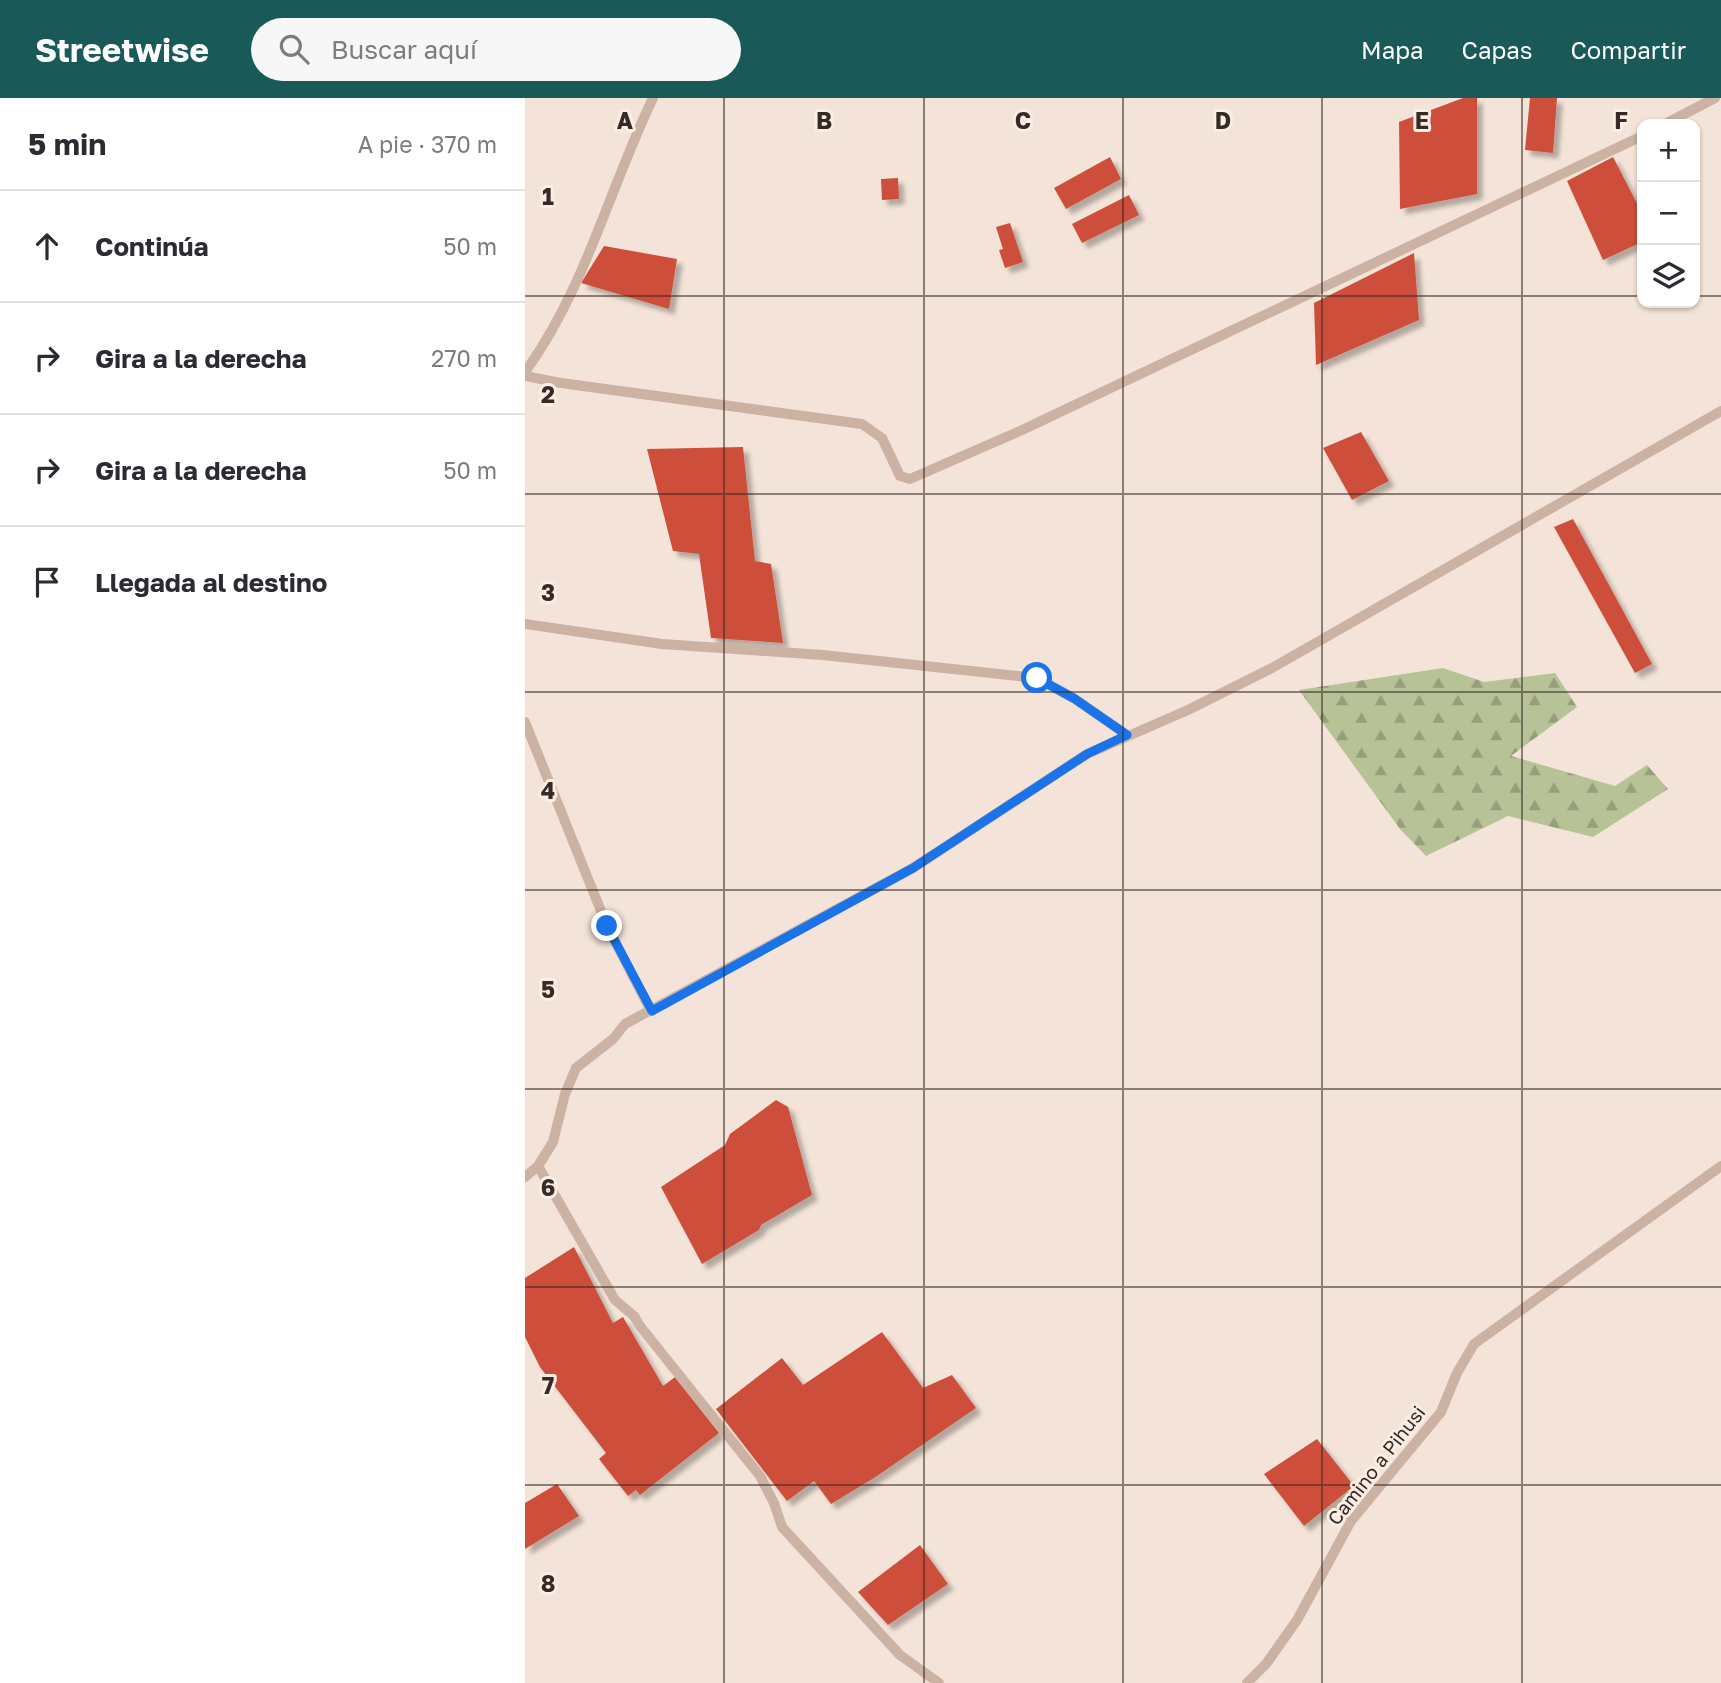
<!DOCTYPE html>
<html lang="es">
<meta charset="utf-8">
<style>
:root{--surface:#fff;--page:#f7f7f7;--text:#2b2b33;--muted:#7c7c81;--line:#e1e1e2;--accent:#195a58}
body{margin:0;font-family:"Golos Text",sans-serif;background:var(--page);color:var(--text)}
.controls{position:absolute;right:21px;top:21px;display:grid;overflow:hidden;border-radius:14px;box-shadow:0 2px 5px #0004}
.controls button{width:63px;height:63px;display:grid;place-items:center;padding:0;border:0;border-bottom:2px solid var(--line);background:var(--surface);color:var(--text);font:35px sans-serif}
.stop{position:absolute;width:21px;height:21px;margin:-16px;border:5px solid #1a73e8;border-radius:50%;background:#fff}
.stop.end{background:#1a73e8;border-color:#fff;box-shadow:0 2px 7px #0008}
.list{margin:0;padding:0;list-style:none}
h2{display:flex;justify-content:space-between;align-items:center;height:91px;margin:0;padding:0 28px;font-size:30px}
h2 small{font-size:23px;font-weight:400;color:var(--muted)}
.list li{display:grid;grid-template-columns:46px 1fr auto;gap:21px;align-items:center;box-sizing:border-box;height:112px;padding:0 28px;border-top:2px solid var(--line)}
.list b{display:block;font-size:26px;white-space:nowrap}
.list em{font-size:23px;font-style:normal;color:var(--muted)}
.icon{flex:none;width:38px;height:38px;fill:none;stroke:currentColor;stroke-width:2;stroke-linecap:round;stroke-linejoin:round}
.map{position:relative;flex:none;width:1196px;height:1585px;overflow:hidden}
header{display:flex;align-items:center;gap:42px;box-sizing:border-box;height:98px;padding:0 35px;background:var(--accent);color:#fff}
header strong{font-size:33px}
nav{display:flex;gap:38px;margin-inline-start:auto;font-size:24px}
.search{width:490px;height:63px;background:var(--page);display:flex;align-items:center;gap:18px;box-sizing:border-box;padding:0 24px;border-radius:38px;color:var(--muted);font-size:26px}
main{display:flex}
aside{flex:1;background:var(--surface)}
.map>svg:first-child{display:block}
</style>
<header>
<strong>Streetwise</strong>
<div class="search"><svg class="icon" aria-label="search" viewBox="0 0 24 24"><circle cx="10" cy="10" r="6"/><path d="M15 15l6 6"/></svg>Buscar aquí</div>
<nav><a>Mapa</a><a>Capas</a><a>Compartir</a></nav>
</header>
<main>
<aside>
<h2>5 min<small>A pie · 370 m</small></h2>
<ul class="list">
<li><svg class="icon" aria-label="ahead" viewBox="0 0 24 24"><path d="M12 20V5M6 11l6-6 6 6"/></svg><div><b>Continúa</b></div><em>50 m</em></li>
<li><svg class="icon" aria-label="right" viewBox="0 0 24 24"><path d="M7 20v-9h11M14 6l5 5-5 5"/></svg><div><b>Gira a la derecha</b></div><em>270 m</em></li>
<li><svg class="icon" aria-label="right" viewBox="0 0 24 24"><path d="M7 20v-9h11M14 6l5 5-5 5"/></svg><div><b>Gira a la derecha</b></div><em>50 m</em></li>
<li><svg class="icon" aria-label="arrive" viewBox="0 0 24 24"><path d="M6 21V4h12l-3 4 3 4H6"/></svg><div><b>Llegada al destino</b></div></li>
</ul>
</aside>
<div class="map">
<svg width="1196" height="1585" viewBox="0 0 1196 1585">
<defs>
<pattern id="forest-firs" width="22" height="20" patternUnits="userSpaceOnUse" patternTransform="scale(1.75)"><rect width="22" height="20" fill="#b8c297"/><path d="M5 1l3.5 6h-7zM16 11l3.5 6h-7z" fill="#969e7b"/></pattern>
<filter id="shadow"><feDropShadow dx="5.5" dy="5.5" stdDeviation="2" flood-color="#0004"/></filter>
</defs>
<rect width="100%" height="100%" fill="#f3e3d8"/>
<path fill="url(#forest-firs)" d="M 918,570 L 959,584 L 1030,575 L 1052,609 L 986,658 L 1090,688 L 1122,667 L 1143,691 L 1068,739 L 983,718 L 901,758 L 875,731 L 774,592 Z"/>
<g fill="#cd503b" filter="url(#shadow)">
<path d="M 938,0 L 952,0 L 952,96 L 875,111 L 874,24 Z"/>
<path d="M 1005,0 L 1032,0 L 1028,55 L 1000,52 Z"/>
<path d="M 585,59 L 596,81 L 541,111 L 529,90 Z"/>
<path d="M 1088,59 L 1117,115 L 1117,144 L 1078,162 L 1042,83 Z"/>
<path d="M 373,80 L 374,101 L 357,102 L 356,81 Z"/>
<path d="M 604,97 L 614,117 L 557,145 L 547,126 Z"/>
<path d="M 485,125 L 498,164 L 480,170 L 474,152 L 478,151 L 471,129 Z"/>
<path d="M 79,148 L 152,161 L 144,211 L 56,185 Z"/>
<path d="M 889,155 L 894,222 L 791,267 L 789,205 Z"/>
<path d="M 836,334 L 864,383 L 827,402 L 798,350 Z"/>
<path d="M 218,349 L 230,463 L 246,466 L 258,545 L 186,540 L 174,456 L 148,453 L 122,351 Z"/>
<path d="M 1048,421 L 1127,566 L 1110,575 L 1029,429 Z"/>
<path d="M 251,1002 L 263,1009 L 287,1097 L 236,1127 L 234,1132 L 177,1166 L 136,1089 L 200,1047 L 205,1036 Z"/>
<path d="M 49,1149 L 88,1225 L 98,1219 L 138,1288 L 150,1279 L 194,1335 L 115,1397 L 111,1392 L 103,1398 L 74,1361 L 81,1355 L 15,1269 L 0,1239 L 0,1180 Z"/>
<path d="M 357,1234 L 398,1290 L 427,1277 L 451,1310 L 349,1380 L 306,1406 L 289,1383 L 262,1403 L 191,1311 L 257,1260 L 278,1287 Z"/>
<path d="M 792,1341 L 829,1388 L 779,1428 L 739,1376 Z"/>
<path d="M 32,1386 L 54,1418 L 0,1451 L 0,1405 Z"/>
<path d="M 395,1447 L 423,1486 L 363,1527 L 333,1494 Z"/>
</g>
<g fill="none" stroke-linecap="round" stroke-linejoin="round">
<g stroke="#cbb2a3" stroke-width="10">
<path d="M 1140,26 L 1190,0"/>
<path d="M 0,274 C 60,192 84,91 128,0"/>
<path d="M 0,278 L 36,285 L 337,326 L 357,340 L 375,378 L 385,381 L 495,333 L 1117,38"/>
<path d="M 0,526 L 137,546 L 298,557 L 512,580 L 550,601 L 602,637"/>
<path d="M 0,624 L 82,828 L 126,913"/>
<path d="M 13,1068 L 90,1202 L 109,1218 L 115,1228 L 235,1378 L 249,1405 L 257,1429 L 375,1557 L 414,1585"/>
<path d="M 0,1079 L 13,1068 L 28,1044 L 40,996 L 51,970 L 88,941 L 100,926 L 388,770 L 562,656 L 663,612 L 747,570 L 1196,313"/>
<path d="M 722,1585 L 741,1566 L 772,1522 L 826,1423 L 916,1314 L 932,1275 L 949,1246 L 1196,1068"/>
</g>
</g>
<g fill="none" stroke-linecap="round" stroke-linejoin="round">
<path stroke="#1a73e8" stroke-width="9" d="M 82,828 L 127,913 L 388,770 L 562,656 L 602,637 L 550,601 L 512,580"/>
</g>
<path fill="none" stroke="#362926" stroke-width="2" stroke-opacity="0.55" d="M 199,0 L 199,1585M 399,0 L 399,1585M 598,0 L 598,1585M 797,0 L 797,1585M 997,0 L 997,1585M 0,198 L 1117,198M 1170,198 L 1196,198M 0,396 L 1196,396M 0,594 L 1196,594M 0,792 L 1196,792M 0,991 L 1196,991M 0,1189 L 1196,1189M 0,1387 L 1196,1387"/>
<g text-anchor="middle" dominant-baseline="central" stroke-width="6" stroke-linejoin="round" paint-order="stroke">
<g font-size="19" fill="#362926" stroke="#faeee4">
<text transform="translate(851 1367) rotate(-52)">Camino a Pihusi</text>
</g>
</g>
<g font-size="23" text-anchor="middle" font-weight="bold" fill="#362926" stroke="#faeee4" stroke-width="6" stroke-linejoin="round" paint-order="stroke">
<text x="100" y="31">A</text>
<text x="299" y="31">B</text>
<text x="498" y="31">C</text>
<text x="698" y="31">D</text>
<text x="897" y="31">E</text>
<text x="1096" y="31">F</text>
<text x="23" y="107">1</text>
<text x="23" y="305">2</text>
<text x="23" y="503">3</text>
<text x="23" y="701">4</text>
<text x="23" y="900">5</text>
<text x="23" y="1098">6</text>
<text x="23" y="1296">7</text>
<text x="23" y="1494">8</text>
</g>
</svg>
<div class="controls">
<button>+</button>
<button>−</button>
<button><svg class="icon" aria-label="layers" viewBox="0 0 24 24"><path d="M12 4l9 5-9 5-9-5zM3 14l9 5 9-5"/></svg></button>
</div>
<div class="stop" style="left:512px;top:580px"></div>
<div class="stop end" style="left:82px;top:828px"></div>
</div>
</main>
